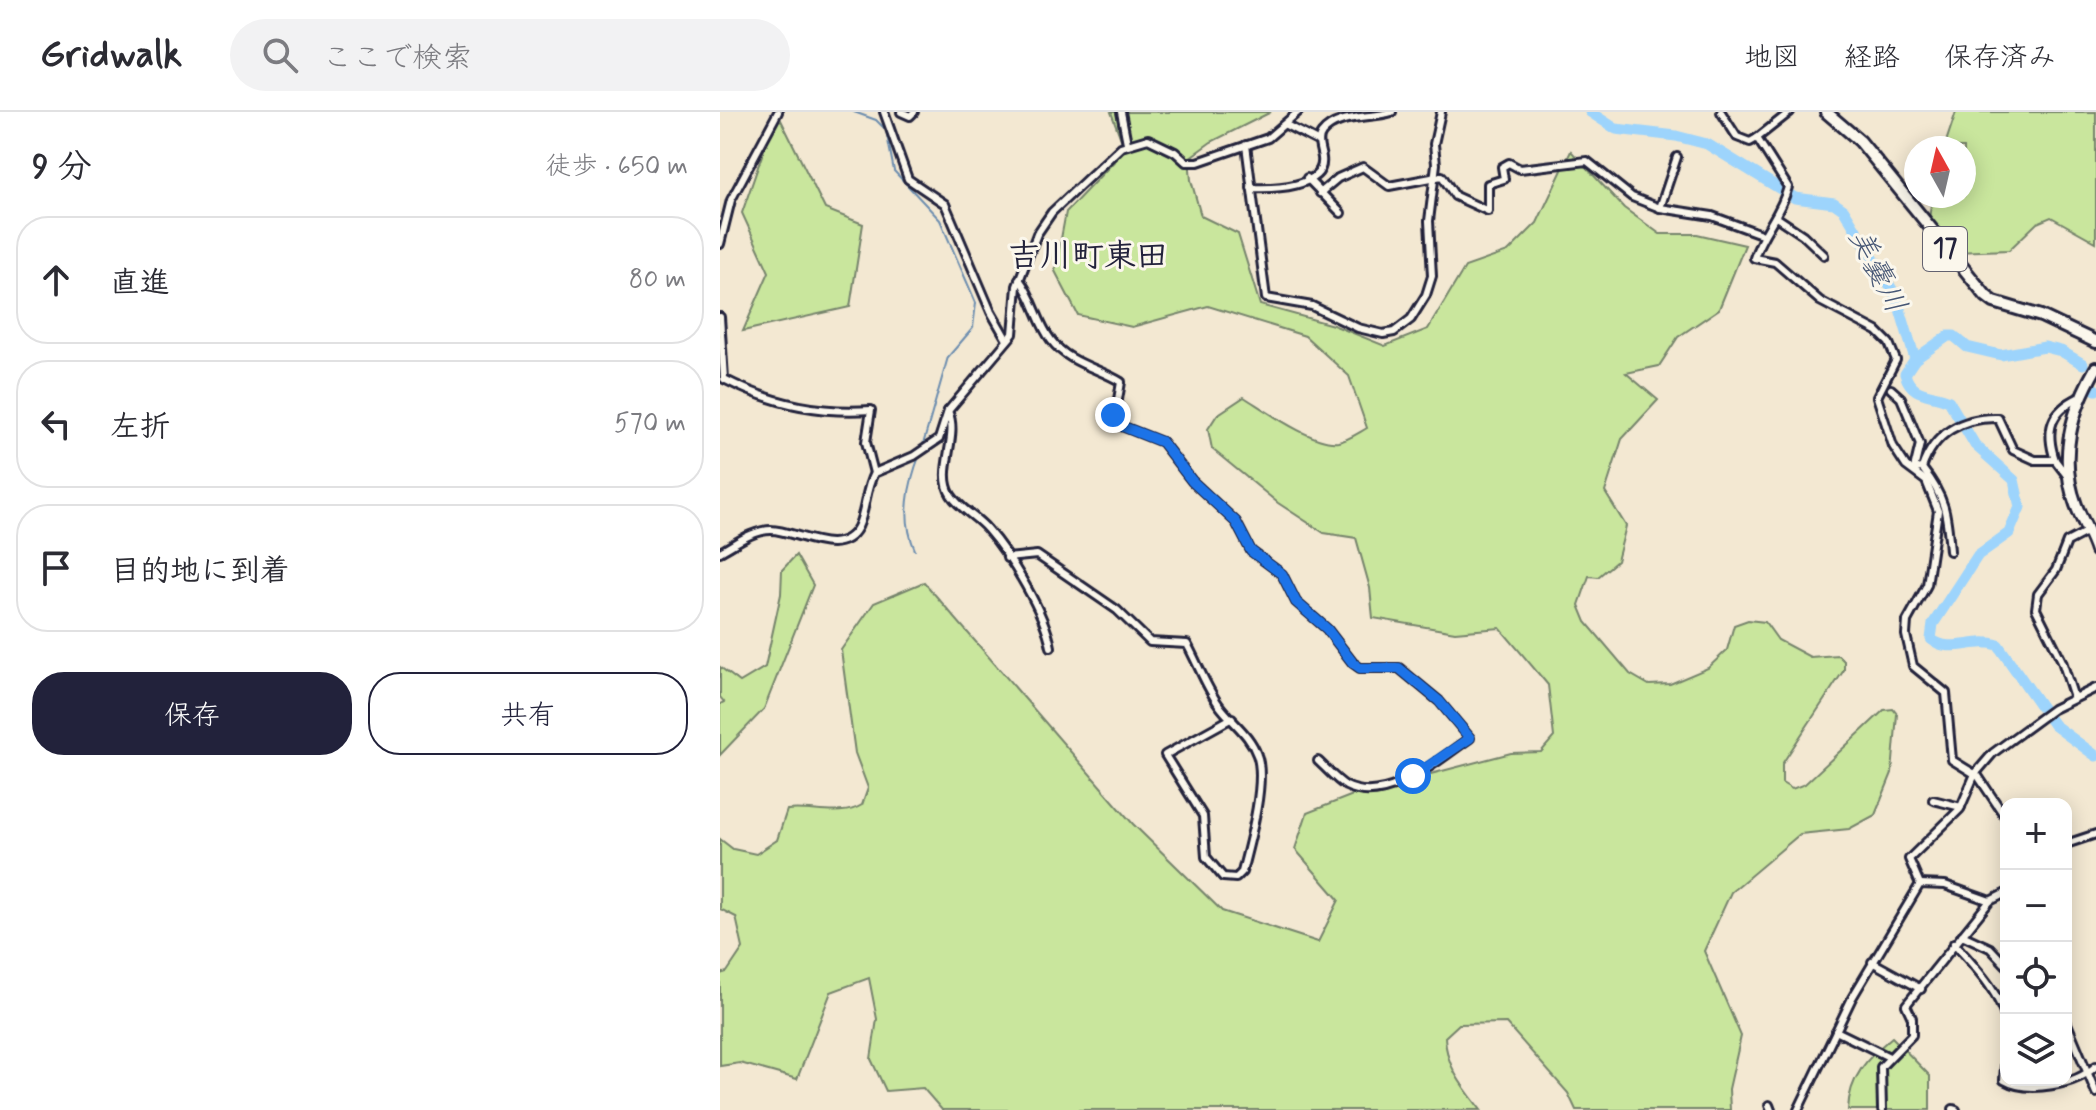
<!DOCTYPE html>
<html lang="ja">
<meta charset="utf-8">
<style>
:root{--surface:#fff;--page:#f2f2f3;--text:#2b2b33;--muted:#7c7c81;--line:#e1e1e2;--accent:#22223b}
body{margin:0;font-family:Mynerve,"Klee One",sans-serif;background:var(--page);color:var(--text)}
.controls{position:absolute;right:24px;bottom:24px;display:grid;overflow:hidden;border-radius:16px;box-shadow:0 4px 20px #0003}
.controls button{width:72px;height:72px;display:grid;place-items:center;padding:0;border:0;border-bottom:2px solid var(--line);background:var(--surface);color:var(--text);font:40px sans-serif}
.compass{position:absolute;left:1184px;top:24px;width:72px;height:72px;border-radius:50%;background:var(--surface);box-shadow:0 4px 20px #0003;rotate:352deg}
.stop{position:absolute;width:24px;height:24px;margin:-18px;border:6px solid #1a73e8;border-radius:50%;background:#fff}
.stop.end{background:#1a73e8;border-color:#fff;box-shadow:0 2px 8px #0008}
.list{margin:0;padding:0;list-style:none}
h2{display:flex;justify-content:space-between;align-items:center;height:104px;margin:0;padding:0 32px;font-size:34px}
h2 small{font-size:26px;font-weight:400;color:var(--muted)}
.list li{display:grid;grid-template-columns:52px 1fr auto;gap:24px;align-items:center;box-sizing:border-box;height:128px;margin:0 16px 16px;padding:0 16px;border:2px solid var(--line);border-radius:32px}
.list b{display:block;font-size:30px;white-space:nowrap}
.list em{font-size:26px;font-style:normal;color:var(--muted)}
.actions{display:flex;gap:16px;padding:24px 32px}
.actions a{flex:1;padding:18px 0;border:2px solid var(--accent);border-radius:32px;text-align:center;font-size:28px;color:var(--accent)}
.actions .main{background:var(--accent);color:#fff}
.icon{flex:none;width:44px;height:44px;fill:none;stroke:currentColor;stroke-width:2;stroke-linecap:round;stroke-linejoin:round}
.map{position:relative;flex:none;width:1376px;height:998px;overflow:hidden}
header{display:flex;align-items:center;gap:48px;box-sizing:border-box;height:112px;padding:0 40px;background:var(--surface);border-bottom:2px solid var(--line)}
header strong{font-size:38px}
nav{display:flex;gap:44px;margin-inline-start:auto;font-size:28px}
.search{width:560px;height:72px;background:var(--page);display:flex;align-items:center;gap:20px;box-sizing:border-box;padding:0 28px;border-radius:44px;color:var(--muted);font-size:30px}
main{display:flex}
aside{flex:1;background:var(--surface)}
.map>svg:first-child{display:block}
</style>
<header>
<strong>Gridwalk</strong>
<div class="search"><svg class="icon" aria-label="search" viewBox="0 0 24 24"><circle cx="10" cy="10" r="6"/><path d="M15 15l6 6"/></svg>ここで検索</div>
<nav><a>地図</a><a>経路</a><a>保存済み</a></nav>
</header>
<main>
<aside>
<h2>9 分<small>徒歩 · 650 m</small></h2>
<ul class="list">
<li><svg class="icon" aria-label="ahead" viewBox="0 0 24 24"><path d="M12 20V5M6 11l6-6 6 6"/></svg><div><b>直進</b></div><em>80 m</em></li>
<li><svg class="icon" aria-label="left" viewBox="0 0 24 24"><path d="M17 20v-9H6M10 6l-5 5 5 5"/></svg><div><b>左折</b></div><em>570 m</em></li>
<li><svg class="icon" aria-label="arrive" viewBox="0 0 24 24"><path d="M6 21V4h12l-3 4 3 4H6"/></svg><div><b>目的地に到着</b></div></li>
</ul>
<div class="actions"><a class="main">保存</a><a>共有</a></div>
</aside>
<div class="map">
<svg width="1376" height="998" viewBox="0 0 1376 998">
<rect width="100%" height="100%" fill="#f3e8d2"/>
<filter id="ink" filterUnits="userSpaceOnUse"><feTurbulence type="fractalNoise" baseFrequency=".0125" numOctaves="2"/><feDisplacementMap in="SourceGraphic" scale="16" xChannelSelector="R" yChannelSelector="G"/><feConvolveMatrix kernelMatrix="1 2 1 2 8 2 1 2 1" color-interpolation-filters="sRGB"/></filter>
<g filter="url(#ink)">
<g fill="#c9e69d" stroke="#76846c" stroke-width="2">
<path d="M 57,0 L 105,97 L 143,112 L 130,195 L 23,219 L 49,160 L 22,101 Z"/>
<path d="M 391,0 L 551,0 L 491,30 L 469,46 L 471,68 L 481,104 L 518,122 L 540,193 L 613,213 L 665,234 L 708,217 L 745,155 L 788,140 L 817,111 L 851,39 L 904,96 L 940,122 L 977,122 L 1025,133 L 999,197 L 958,225 L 939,254 L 906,261 L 938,288 L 902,327 L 885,380 L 906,414 L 897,449 L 878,465 L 869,464 L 859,493 L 866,510 L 910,562 L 929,573 L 950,572 L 988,556 L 1007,538 L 1014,513 L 1028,508 L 1045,510 L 1058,528 L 1090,545 L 1118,543 L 1124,549 L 1124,558 L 1062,652 L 1062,671 L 1072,677 L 1085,672 L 1164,598 L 1173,597 L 1177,602 L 1172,661 L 1155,703 L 1129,717 L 1080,722 L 1011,780 L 984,839 L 1021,924 L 1009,977 L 1010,998 L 856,998 L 848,981 L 786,911 L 739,912 L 725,925 C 726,955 743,975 761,998 L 222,998 L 203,976 L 166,979 L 151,947 L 157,907 L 149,866 L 111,880 L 77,967 L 20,951 L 0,954 L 0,862 L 7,860 L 23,836 L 16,805 L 0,797 L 0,727 L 13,737 L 36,742 L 57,728 L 67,698 C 92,695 121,706 142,693 L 148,676 L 135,641 L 121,538 L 154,491 L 204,470 L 413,712 L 502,799 L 598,830 L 619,788 L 575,737 L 587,701 L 638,681 L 791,641 L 821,640 L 834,625 L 828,573 L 780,516 L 735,520 L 653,506 L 650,476 L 636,426 L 604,421 L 558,391 L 492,337 L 488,317 L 497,303 L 524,285 C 545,298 593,333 618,330 C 628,328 638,321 647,316 L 629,264 L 585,224 L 488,194 L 412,215 L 358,203 L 335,159 L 346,100 L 405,38 Z"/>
<path d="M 1236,0 L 1376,0 L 1376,130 L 1331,105 L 1317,111 L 1289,138 L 1233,140 L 1209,108 L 1212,84 L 1244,84 L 1244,36 L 1224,36 Z"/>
<path d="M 76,443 L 93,473 L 44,597 L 0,643 L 0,592 L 4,590 L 0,585 L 0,555 L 20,570 L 45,555 L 61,482 L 62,458 Z"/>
<path d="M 1172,925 L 1210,964 L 1210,998 L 1128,998 C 1129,965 1148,945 1172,925 Z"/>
</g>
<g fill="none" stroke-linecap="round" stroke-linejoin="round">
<g stroke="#6c8daf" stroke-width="2">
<path d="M 134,0 L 156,8 L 166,18 L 174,59 L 220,108 L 256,191 L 253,216 L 228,245 L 202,336"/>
<path d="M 195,438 C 181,406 188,373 200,342"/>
</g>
<g stroke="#9dd4fc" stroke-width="11">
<path d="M 870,0 L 896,17 L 956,24 L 987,32 L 1075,86 L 1114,91 L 1124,98 L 1176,184 L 1195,247 L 1185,262 C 1192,286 1211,280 1229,289 L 1255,333 L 1294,368 L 1300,395 L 1289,421 L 1258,443 L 1213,512 L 1211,527 C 1230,543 1256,525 1278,533 L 1334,613 L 1376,644"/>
<path d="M 1195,247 L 1228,224 L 1234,224 L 1247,235 L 1281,243 L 1325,235 L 1341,239 L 1363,252"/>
<path d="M 1374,277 L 1376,278"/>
</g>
<g stroke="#22223b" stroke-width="12">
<g id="minor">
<path d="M 164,0 L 188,67 L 225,92 L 271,200 L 287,228"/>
<path d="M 181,0 L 190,4 L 194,0"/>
<path d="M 401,0 L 407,31"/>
<path d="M 1001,0 L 1017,25 L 1030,30 L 1037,26"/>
<path d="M 1070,0 L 1037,26 L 1068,75 C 1061,102 1042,120 1034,146 L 1055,150 L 1100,189 L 1157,219 L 1169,231 L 1176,248 L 1157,285 L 1173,334 L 1186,354 L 1206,369 L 1218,399 L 1207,473 L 1187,509 L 1186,523 L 1193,554 L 1226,581 L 1232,648 L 1258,664 L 1286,706"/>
<path d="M 566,13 L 599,30"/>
<path d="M 526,33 L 546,186 L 592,194 L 638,216 L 663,222 L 674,220 L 691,207 L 706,183 L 712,164 L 709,109 L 716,52 L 714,32 L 721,0"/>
<path d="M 587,66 L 621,101"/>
<path d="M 531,76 C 552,77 606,76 602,46 C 601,38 596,28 602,21 C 617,2 649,7 672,0"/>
<path d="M 600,81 L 618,66 L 643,55 L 669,74 L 722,64 L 735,84 L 768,99 L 768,72 L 784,67 L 782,55 L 789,51 L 800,57 L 867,49 L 912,85 L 940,96 L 992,104 L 1041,122"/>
<path d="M 940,96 L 957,45"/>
<path d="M 1056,105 L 1083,123 L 1104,143"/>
<path d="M 0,132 L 11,88 L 58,0"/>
<path d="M 299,167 C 314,186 317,210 331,228 C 348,251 378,256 401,270 L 394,311 L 442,330 L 472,369 L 516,410 L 531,439 L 562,462 L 576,490 L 607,517 L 633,551 L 640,556 L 679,556 L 719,589 L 750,626 C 719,647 667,695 626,674 C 616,668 607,657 598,649"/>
<path d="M 0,205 L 4,267 C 50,291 99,302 151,298 L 146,330 L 154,361"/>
<path d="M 1171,277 L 1181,286 L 1200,332 L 1194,357"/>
<path d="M 228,299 C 240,325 216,359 231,383 C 239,396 257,405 267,417 C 290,443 325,501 331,535"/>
<path d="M 1335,348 C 1325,318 1330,299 1360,285"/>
<path d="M 1202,356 C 1226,386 1227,402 1230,439"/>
<path d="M 1194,357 L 1202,356 C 1214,321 1242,305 1278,306 L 1293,338 L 1315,348 L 1335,348 L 1348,365"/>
<path d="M 0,440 C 15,432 33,418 51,418 C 76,418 120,449 138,415 C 146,398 145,378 154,361 L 194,344 L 219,327 L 228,299 L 293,222 L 297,174 L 317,122 L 332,100 L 401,35 L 428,27 L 455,40 L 466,50 L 478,50 L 548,26 L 578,0"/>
<path d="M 287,446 L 317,443 L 397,498 L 430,530 L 467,532 C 478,552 486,575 499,593 C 511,610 530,622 537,643 C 547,669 529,733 522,760 L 516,766 L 503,765 L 486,745 L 483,704 L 445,643 L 512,606"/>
<path d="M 1354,586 L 1342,549 L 1316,497 L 1318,482 L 1336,458 L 1347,430 L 1368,419"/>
<path d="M 1213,688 L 1241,695"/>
<path d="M 1346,732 L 1376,722"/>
<path d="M 1200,772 L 1189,747 L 1240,697 L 1255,662 L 1273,641 L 1333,597 L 1376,576"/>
<path d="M 1242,823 L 1270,836 L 1286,853"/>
<path d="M 1234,831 C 1255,856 1277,876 1286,908"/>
<path d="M 1152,850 L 1201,877"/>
<path d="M 1346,909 L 1376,981"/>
<path d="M 1116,919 L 1169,945"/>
<path d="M 1286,940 L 1284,968 C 1308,982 1356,973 1376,954"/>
<path d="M 1049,993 L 1051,998"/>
<path d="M 1233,997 L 1236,998"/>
<path d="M 1078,998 L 1132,886 L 1200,772 L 1225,773 L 1270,789 L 1286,781"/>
<path d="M 1162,998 L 1161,955 L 1192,923 L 1192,906 L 1186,893 L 1270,789"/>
</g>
</g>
<g stroke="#22223b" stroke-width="16">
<g id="primary">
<path d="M 1106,0 L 1140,29 L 1266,184 L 1274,190 L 1321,204 L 1376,230"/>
<path d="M 1376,256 C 1351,299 1338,345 1356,393 C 1362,409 1371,423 1376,439"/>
</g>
</g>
<use href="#minor" stroke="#fbf7ec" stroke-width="6"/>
<use href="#primary" stroke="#fbf7ec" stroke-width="10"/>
</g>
</g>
<g fill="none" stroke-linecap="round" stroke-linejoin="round" filter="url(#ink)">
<path stroke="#1a73e8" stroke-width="10" d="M 393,303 L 394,311 L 442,330 L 472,369 L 516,410 L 531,439 L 562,462 L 576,490 L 607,517 L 633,551 L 640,556 L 679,556 L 719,589 L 750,626 L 693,664"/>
</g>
<g text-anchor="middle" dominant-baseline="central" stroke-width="6" stroke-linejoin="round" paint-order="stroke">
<rect fill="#fbf7ec" stroke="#636270" stroke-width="2" x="1203" y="115" width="44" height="44" rx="6"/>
<g font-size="26" font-weight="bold" fill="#22223b">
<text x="1225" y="137">17</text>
</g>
<g font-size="30" font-style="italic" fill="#475775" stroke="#fbf7ec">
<text transform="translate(1157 159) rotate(63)">美嚢川</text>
</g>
<g font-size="32" font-weight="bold" fill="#22223b" stroke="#fbf7ec">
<text x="368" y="145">吉川町東田</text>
</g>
</g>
</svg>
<div class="controls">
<button>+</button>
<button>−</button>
<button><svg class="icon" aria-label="locate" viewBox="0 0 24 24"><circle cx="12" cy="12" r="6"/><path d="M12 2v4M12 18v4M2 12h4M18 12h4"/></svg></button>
<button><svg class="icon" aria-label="layers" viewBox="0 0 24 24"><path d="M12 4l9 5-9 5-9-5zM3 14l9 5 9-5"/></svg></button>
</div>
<svg class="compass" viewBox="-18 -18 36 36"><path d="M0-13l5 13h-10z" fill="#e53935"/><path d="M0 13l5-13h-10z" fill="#7c7c81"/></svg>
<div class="stop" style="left:693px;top:664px"></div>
<div class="stop end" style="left:393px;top:303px"></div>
</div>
</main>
